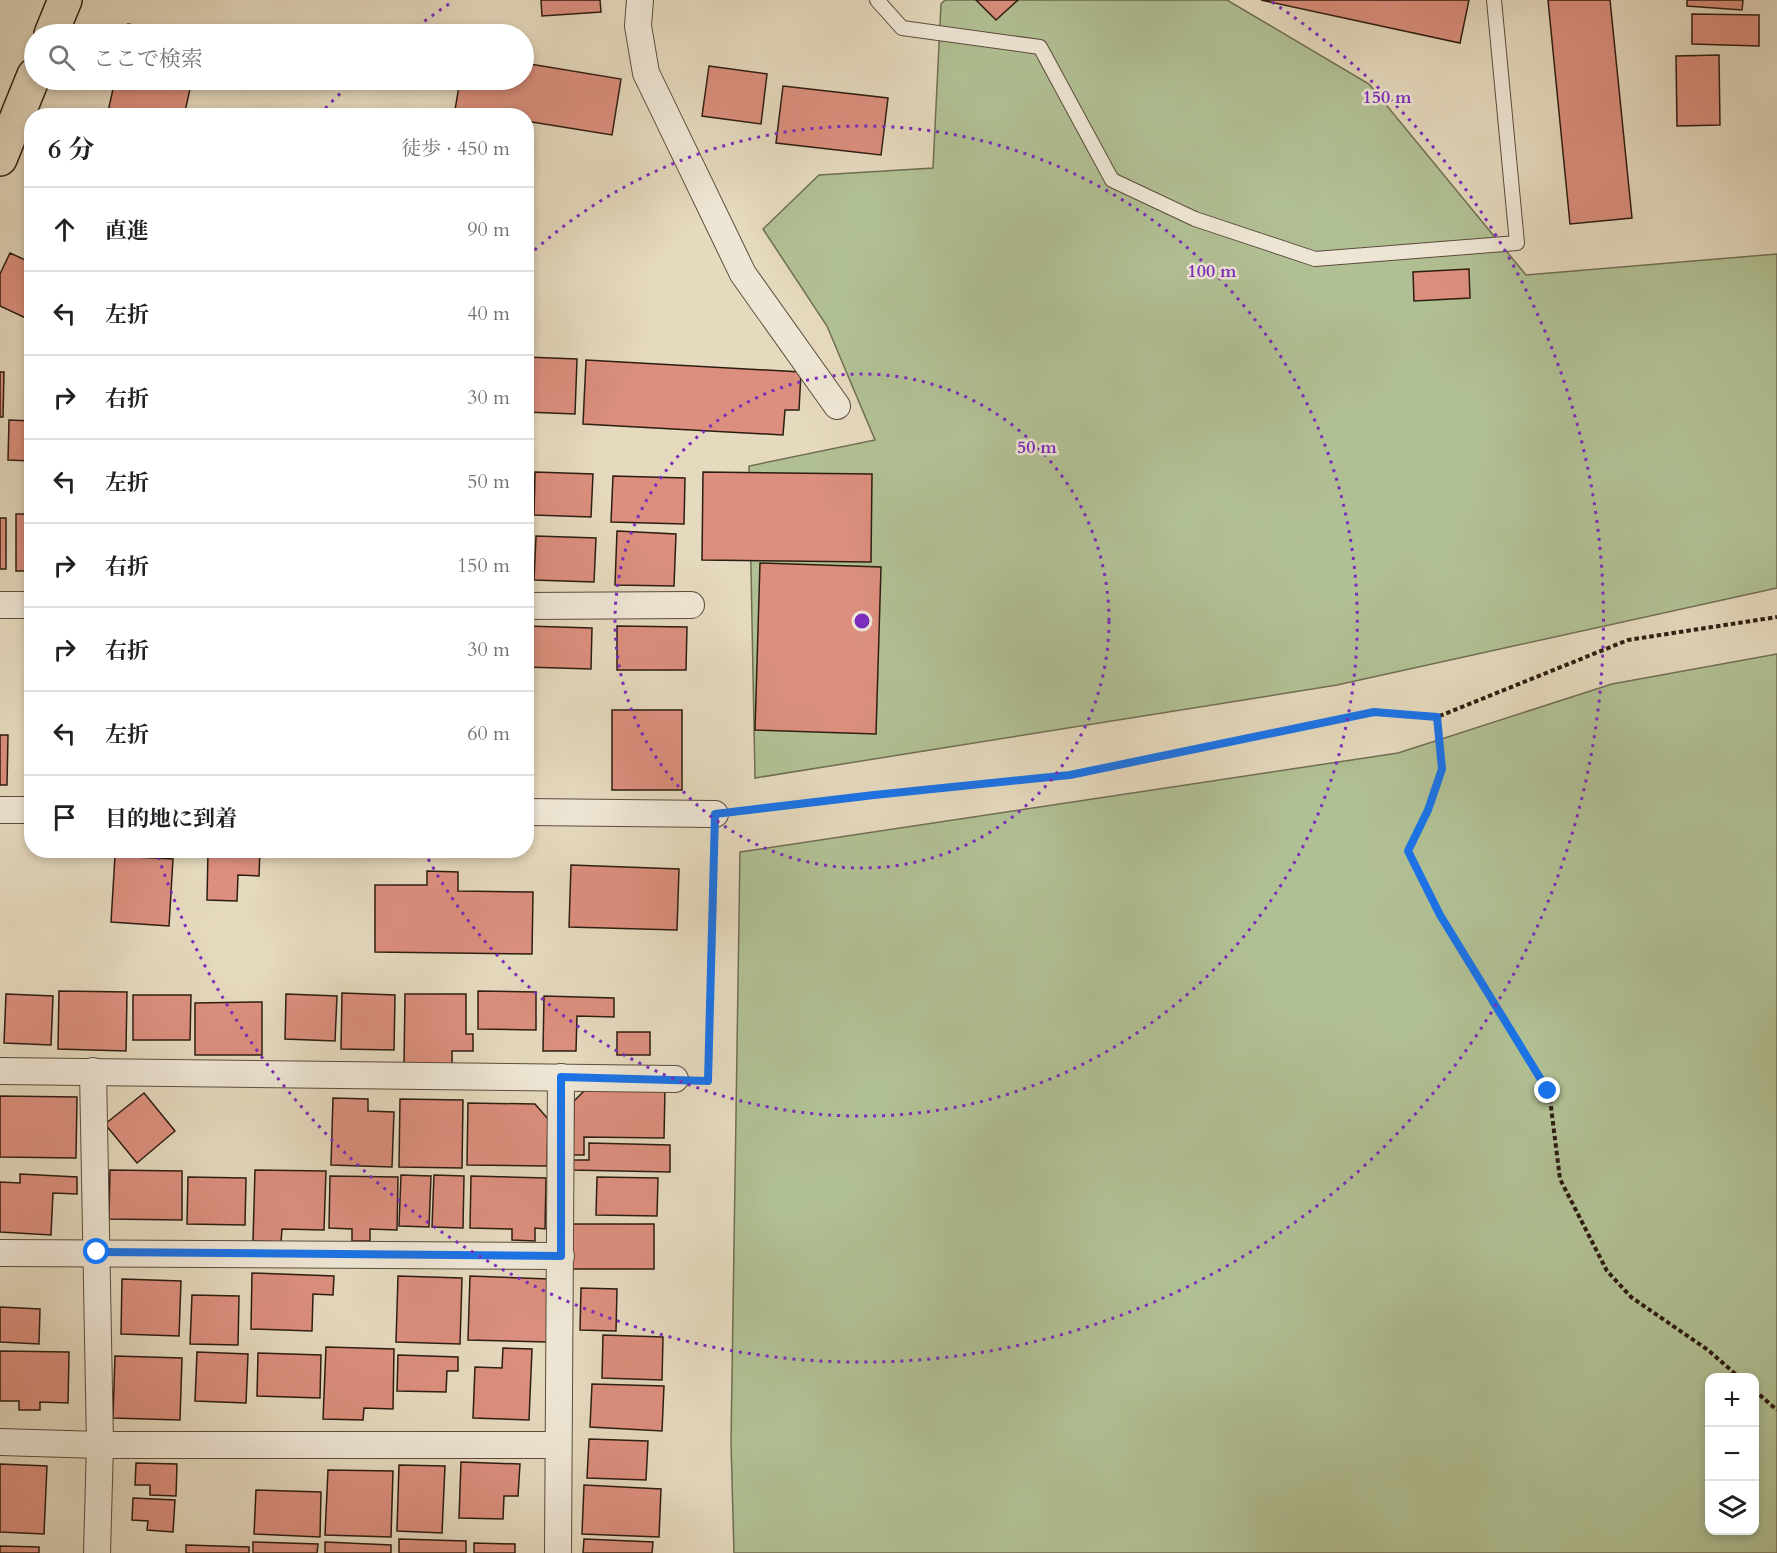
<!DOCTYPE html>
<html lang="ja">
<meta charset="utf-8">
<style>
:root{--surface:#fff;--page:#f6f6f6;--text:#202124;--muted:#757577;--line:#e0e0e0}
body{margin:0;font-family:Cardo,"Noto Serif JP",serif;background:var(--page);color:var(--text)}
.controls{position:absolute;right:18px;bottom:18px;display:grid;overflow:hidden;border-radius:12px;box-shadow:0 3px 9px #0003}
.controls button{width:54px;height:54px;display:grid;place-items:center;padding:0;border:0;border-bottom:2px solid var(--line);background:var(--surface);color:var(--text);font:30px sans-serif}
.stop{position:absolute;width:18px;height:18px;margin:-14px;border:4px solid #1a73e8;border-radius:50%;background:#fff}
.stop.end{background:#1a73e8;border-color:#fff;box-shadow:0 2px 6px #0008}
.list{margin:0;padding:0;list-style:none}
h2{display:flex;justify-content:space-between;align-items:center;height:78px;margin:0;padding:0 24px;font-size:26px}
h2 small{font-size:20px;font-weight:400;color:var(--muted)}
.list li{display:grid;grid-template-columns:39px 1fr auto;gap:18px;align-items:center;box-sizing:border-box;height:84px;padding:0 24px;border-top:2px solid var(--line)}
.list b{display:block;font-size:22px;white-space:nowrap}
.list em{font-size:20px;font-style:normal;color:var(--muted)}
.icon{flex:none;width:33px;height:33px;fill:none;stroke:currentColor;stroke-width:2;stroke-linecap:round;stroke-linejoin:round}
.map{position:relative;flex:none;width:1777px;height:1553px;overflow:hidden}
.search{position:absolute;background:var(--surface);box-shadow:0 3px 9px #0003;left:24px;top:24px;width:510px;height:66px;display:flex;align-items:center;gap:15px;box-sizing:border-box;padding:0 21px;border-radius:33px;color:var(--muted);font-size:22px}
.panel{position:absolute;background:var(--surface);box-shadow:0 3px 9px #0003;left:24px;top:108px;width:510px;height:750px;border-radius:24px}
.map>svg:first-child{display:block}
</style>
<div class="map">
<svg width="1777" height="1553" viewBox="0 0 1777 1553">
<rect width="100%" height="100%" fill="#e5d9be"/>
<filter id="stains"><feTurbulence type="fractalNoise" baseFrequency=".00333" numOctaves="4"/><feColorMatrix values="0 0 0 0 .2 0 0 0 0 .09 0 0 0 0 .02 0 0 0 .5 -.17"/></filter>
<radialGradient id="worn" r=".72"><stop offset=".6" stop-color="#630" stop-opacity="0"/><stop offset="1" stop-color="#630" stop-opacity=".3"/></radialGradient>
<g fill="#b1c094" stroke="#706e52" stroke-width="1.5" fill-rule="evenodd">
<path d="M 945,0 L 1227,0 L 1369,84 L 1526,275 L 1777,254 L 1777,588 L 1337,685 L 755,778 L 749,466 L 875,440 L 827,326 L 763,229 L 819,175 L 933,168 L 941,4 Z"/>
<path d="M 1777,654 L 1777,1553 L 734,1553 L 731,1442 L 740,852 L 1398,753 L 1612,684 ZM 1710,1378 L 1754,1378 L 1754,1530 L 1710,1530 Z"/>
</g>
<g fill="#dc8f7e" stroke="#2e1d11" stroke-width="1.5">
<path d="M 541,0 L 600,0 L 601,12 L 542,16 Z"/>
<path d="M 976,0 L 1018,0 L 996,20 Z"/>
<path d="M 1261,0 L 1469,0 L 1460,43 Z"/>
<path d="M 1548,0 L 1610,0 L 1632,218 L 1570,224 Z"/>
<path d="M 1687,0 L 1743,0 L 1742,10 L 1687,6 Z"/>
<path d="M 1692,14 L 1759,15 L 1759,46 L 1692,44 Z"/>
<path d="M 128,24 L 175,34 L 125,34 Z"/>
<path d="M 1719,55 L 1720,125 L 1677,126 L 1676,56 Z"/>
<path d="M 524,63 L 621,79 L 612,135 L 526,121 L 526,116 L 489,116 L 455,110 L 460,80 L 524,80 Z"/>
<path d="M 709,66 L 767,74 L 761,124 L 702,116 Z"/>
<path d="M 115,80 L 192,80 L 184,116 L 107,116 Z"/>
<path d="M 783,86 L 888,98 L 881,155 L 776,143 Z"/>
<path d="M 10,253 L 32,263 L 32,321 L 0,306 L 0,274 Z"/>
<path d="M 1469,269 L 1470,298 L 1414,301 L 1413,272 Z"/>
<path d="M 526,357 L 577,359 L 575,414 L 526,412 Z"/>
<path d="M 586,360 L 801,372 L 799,410 L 785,410 L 783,435 L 583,424 Z"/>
<path d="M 0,372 L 4,372 L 3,417 L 0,417 Z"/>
<path d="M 9,420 L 32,421 L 32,461 L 8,460 Z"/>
<path d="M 535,472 L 593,474 L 591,517 L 534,515 Z"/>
<path d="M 703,472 L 872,474 L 871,562 L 702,560 Z"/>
<path d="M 613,476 L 685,478 L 684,524 L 611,522 Z"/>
<rect x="16" y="514" width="16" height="57"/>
<rect x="0" y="518" width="6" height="51"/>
<path d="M 617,531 L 676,534 L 674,586 L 615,585 Z"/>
<path d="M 536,536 L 596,538 L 594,582 L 534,580 Z"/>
<path d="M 760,563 L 881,567 L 876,734 L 755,730 Z"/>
<path d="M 526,626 L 592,628 L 591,669 L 526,667 Z"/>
<path d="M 617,626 L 687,627 L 686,670 L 617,670 Z"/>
<rect x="612" y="710" width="70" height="80"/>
<path d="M 0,735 L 8,735 L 7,785 L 0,785 Z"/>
<path d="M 208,850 L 260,850 L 259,876 L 238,875 L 237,901 L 207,900 Z"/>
<path d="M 115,856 L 173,859 L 169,926 L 111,922 Z"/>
<path d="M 571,865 L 679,869 L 677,930 L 569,927 Z"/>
<path d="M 427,871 L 458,872 L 458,891 L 533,892 L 532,954 L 375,952 L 375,885 L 427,885 Z"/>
<path d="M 59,991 L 127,992 L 126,1051 L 58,1049 Z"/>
<path d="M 478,991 L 536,992 L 536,1030 L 478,1029 Z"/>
<path d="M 342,993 L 395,995 L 394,1050 L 341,1049 Z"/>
<path d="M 6,994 L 53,996 L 51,1045 L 4,1043 Z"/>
<path d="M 286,994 L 337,996 L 335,1041 L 285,1039 Z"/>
<path d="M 405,994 L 466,994 L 466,1034 L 473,1034 L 473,1051 L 452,1051 L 452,1064 L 404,1063 Z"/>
<path d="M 133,995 L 191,995 L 190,1040 L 133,1040 Z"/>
<path d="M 544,996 L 614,998 L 614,1017 L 577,1016 L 576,1051 L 543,1051 Z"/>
<path d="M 262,1002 L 262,1055 L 195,1055 L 195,1003 Z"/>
<rect x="617" y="1032" width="33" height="23"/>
<path d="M 588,1087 L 665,1088 L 664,1138 L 584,1137 L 584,1155 L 573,1155 L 574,1101 Z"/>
<path d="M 144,1093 L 175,1131 L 137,1163 L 105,1124 Z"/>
<path d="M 0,1096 L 77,1097 L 76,1158 L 0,1157 Z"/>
<path d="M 333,1098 L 368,1099 L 368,1111 L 394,1112 L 392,1167 L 331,1165 Z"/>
<path d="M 400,1099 L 463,1100 L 462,1168 L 399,1167 Z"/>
<path d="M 468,1103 L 535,1104 L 548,1119 L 547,1166 L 467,1165 Z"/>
<path d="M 589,1143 L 670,1145 L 670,1172 L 571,1170 L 571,1160 L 589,1160 Z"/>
<path d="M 110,1170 L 182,1171 L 182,1220 L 109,1219 Z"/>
<path d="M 255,1170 L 326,1171 L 324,1230 L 282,1229 L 281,1242 L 253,1241 Z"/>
<path d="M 20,1174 L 77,1177 L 77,1194 L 53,1193 L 51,1235 L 0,1232 L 0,1182 L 20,1183 Z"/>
<path d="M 401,1175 L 431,1176 L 429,1227 L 399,1226 Z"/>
<path d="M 434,1175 L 464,1176 L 463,1228 L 432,1227 Z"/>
<path d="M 330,1176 L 398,1177 L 397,1230 L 370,1229 L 370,1241 L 352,1241 L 352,1229 L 329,1228 Z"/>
<path d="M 471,1176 L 546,1178 L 545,1229 L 535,1228 L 535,1241 L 512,1240 L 512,1229 L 470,1228 Z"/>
<path d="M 188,1177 L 246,1178 L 245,1225 L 187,1224 Z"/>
<path d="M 597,1177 L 658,1178 L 657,1216 L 596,1215 Z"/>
<rect x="569" y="1224" width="85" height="45"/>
<path d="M 252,1273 L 334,1276 L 333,1295 L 313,1294 L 312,1331 L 251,1329 Z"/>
<path d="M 398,1276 L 462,1278 L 460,1344 L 396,1342 Z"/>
<path d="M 470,1276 L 549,1279 L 547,1342 L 468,1340 Z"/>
<path d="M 122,1279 L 181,1281 L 179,1336 L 121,1334 Z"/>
<path d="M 581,1288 L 617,1289 L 616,1331 L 580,1330 Z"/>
<path d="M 192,1295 L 239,1296 L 238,1345 L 190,1344 Z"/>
<path d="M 0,1307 L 40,1309 L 39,1344 L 0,1342 Z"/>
<path d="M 603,1335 L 663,1337 L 662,1380 L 602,1378 Z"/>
<path d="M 326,1347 L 394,1349 L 393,1409 L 364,1408 L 363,1420 L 323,1419 Z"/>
<path d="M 503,1348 L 532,1349 L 529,1420 L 473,1418 L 475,1367 L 502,1368 Z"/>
<path d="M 0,1351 L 69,1352 L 68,1403 L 40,1402 L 40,1410 L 19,1410 L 19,1401 L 0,1401 Z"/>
<path d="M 197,1352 L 248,1354 L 246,1403 L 195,1401 Z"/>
<path d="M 258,1353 L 321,1355 L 320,1398 L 257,1396 Z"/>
<path d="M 398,1355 L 458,1357 L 458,1371 L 447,1371 L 446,1392 L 397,1391 Z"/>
<path d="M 115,1356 L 182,1358 L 180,1420 L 113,1418 Z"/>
<path d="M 592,1384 L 664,1386 L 662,1431 L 590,1427 Z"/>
<path d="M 589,1439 L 648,1441 L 646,1480 L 587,1478 Z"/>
<path d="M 461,1462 L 520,1464 L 518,1496 L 504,1496 L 503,1519 L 459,1518 Z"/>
<path d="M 136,1463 L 177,1464 L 176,1496 L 150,1495 L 150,1485 L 135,1485 Z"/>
<path d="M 0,1464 L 47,1466 L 44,1534 L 0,1532 Z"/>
<path d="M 399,1465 L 445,1466 L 442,1533 L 397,1531 Z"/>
<path d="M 328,1470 L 393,1471 L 391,1537 L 325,1535 Z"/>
<path d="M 584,1485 L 661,1489 L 659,1537 L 582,1534 Z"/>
<path d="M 256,1490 L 321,1492 L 320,1537 L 254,1534 Z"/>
<path d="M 133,1498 L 175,1500 L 173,1532 L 147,1530 L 148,1521 L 132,1520 Z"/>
<path d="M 399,1539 L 466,1541 L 466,1553 L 399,1553 Z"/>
<path d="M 584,1539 L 653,1542 L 652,1553 L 583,1553 Z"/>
<path d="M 253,1542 L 318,1544 L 317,1553 L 253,1553 Z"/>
<path d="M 325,1542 L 391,1545 L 391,1553 L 325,1553 Z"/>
<path d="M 474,1543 L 515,1544 L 515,1553 L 474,1553 Z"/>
<path d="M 186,1545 L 249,1547 L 249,1553 L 186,1553 Z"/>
<path d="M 0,1546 L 39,1547 L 39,1553 L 0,1553 Z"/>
</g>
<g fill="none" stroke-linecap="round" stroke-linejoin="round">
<g stroke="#5c4c3c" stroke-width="16">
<path id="lane" d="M 877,0 L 902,28 L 1040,47 L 1112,180 L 1195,219 L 1315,259 L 1517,243 L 1494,0"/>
</g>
<g stroke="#5c4c3c" stroke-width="28">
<g id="street">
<path d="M 640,0 L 638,26 L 646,73 L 743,274 L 837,406"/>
<path d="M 0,605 L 32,605"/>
<path d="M 526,606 L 691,605"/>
<path d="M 0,810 L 32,810"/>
<path d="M 526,812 L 715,814"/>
<path d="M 0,1071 L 675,1079"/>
<path d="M 93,1071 L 100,1445 L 97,1553"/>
<path d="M 0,1253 L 561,1256"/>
<path d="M 0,1442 L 100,1445 L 557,1445"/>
<path d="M 558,1553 L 561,1077"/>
</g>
</g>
<g stroke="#2e1d11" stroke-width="36">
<g id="highway">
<path d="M 51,34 L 65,0"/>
<path d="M 0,159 L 34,75"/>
</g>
</g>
<g stroke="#2e1d11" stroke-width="4" stroke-dasharray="4.5 3" stroke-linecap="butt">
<path d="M 1437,717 L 1442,769 L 1428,810 L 1408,851 L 1440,915 L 1549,1091 L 1560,1179 L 1607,1271 L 1631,1297 L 1708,1350 L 1740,1378"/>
<path d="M 743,810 L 875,795 L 1070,775 L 1374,712 L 1437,717 L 1628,640 L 1777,617"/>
<path d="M 703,1080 L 708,1081 L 714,844"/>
<path d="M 1754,1390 L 1777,1410"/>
</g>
<use href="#lane" stroke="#eee6d5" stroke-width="14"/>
<use href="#street" stroke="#eee6d5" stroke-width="26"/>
<use href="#highway" stroke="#e5d9be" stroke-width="33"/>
</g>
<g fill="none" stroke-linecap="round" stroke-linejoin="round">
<path stroke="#1a73e8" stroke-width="8" d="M 97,1252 L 561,1256 L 561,1077 L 708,1081 L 715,814 L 874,795 L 1070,775 L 1374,712 L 1437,717 L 1442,769 L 1428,810 L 1408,851 L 1440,915 L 1548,1091"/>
</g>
<g fill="none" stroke="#7b2cbf" stroke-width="3" stroke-dasharray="3 6">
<circle cx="862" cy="621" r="247"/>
<path d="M528 256A495 495 0 1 1 425 853"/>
<path d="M319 115A742 742 0 0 1 351 83M410 32A742 742 0 0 1 452 2M1272 2A742 742 0 1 1 158 856"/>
</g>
<circle cx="862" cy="621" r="9" fill="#7b2cbf" stroke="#eee6d5" stroke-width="3"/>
<g font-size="18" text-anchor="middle" font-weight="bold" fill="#7b2cbf" stroke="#eee6d5" stroke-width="5" stroke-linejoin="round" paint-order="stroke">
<text x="1387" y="103">150 m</text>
<text x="1212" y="277">100 m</text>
<text x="1037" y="453">50 m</text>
</g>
<rect width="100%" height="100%" filter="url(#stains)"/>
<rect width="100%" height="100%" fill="url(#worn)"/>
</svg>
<div class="controls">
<button>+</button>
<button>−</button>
<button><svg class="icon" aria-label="layers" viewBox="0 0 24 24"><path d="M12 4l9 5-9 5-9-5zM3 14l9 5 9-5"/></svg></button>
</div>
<div class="stop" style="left:97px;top:1252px"></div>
<div class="stop end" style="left:1548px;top:1091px"></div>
<div class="search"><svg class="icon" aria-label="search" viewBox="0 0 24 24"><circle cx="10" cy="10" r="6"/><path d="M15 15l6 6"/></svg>ここで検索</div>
<section class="panel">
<h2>6 分<small>徒歩 · 450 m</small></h2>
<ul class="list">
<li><svg class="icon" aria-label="ahead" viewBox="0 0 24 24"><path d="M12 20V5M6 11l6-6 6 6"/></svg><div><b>直進</b></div><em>90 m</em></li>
<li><svg class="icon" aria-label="left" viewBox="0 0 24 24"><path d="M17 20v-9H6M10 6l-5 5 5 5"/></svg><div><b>左折</b></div><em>40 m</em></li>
<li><svg class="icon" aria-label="right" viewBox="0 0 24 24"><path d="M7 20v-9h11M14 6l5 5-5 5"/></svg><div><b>右折</b></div><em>30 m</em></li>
<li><svg class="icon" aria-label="left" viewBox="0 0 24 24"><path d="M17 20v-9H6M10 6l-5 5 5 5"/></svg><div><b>左折</b></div><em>50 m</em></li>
<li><svg class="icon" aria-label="right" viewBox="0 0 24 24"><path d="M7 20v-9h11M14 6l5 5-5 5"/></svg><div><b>右折</b></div><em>150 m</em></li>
<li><svg class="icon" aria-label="right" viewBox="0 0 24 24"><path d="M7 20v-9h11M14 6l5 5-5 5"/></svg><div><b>右折</b></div><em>30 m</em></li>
<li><svg class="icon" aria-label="left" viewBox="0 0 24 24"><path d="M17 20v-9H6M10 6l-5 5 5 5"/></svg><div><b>左折</b></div><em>60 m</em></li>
<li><svg class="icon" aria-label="arrive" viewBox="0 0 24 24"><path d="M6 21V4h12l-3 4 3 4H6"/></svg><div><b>目的地に到着</b></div></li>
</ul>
</section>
</div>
